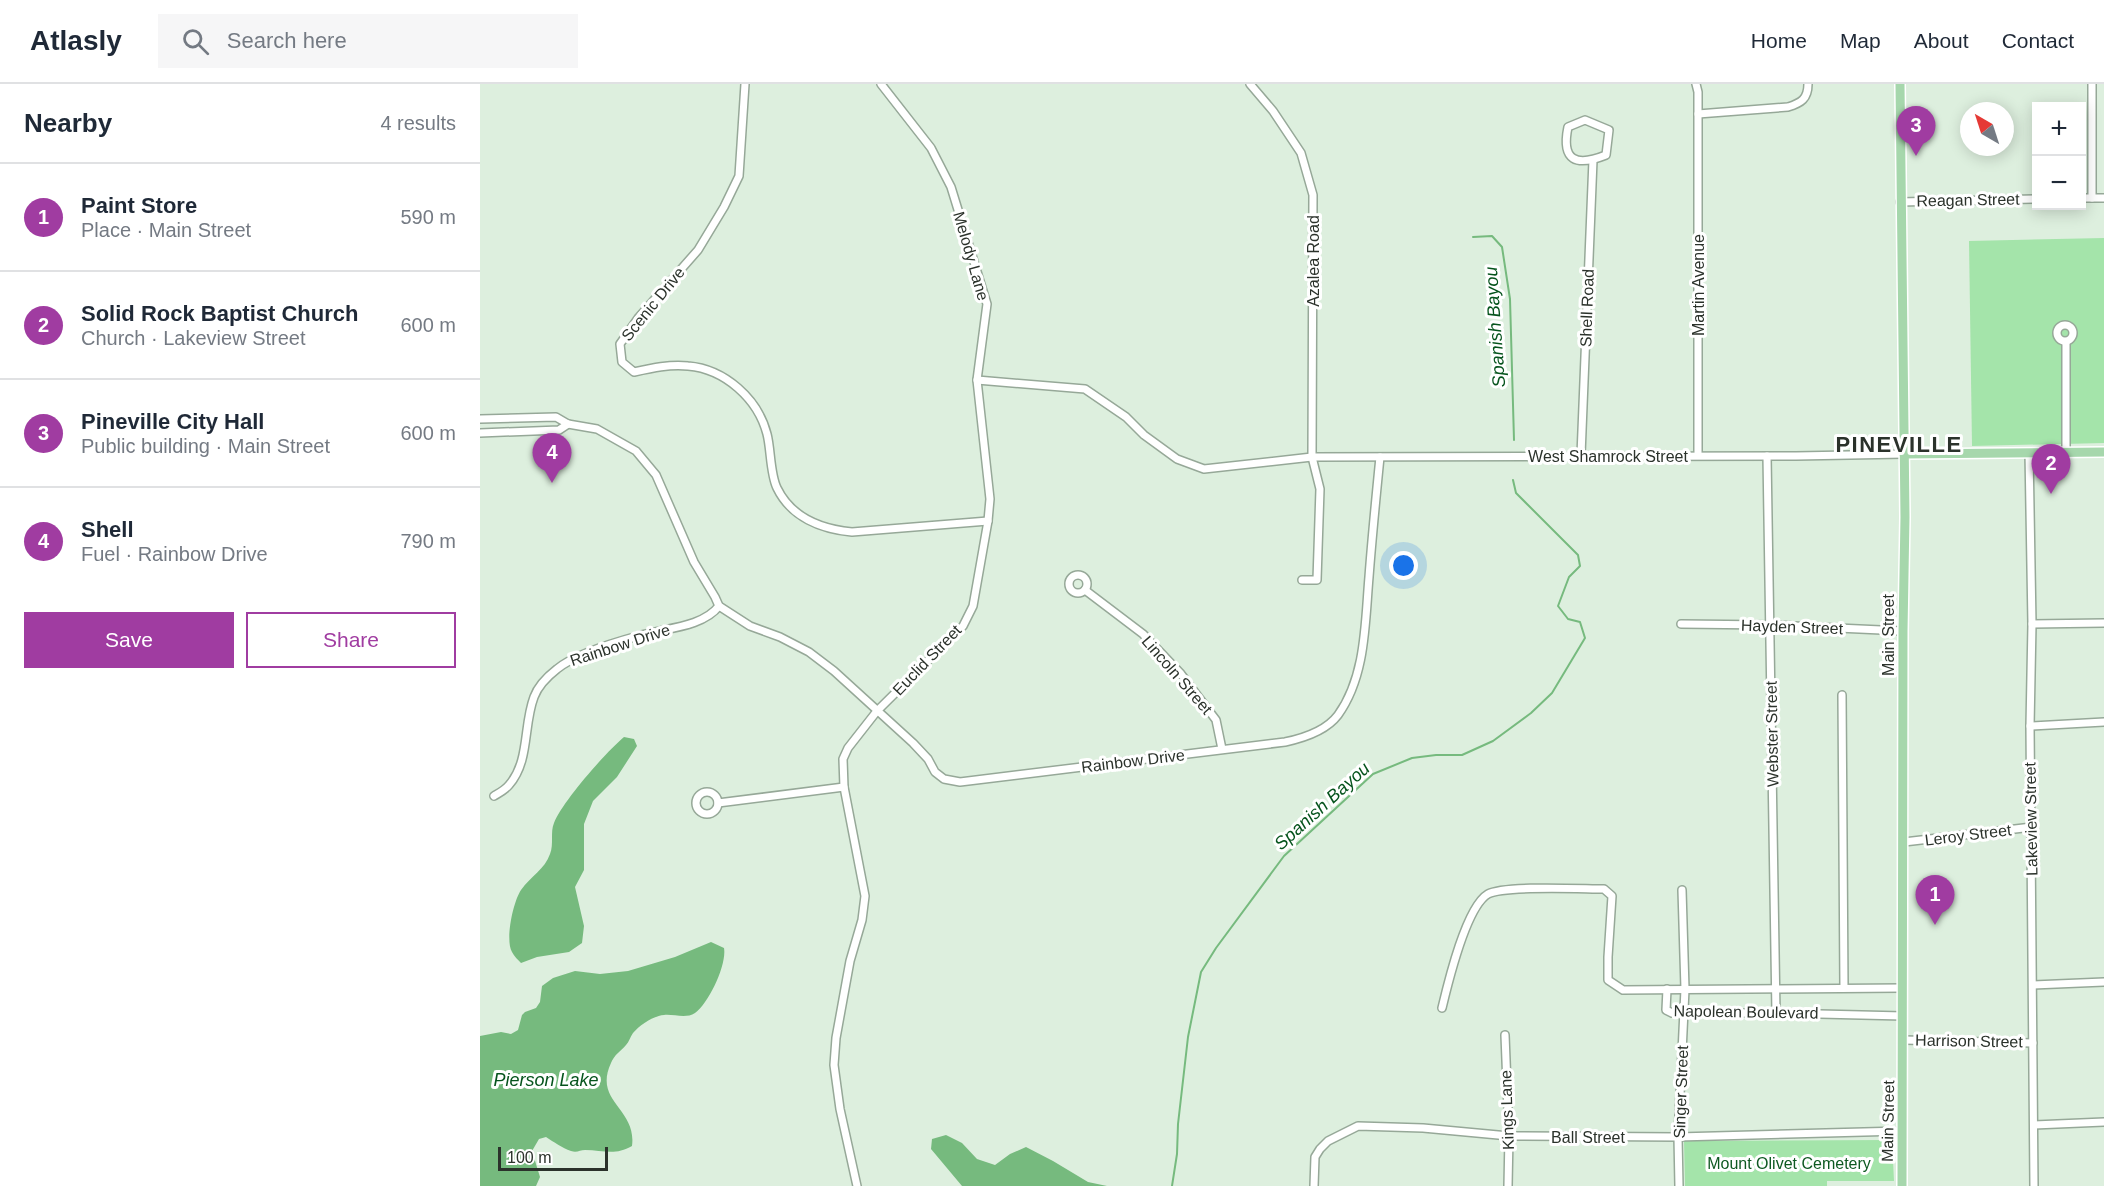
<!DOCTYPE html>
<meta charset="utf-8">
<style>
:root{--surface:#fff;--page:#f6f6f7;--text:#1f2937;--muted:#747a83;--line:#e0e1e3;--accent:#a03ca1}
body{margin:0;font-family:Helvetica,sans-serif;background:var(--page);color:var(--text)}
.controls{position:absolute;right:18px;top:18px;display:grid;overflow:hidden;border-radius:0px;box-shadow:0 3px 15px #0003}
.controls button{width:54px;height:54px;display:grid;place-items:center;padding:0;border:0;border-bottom:2px solid var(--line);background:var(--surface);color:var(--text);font:30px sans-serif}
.compass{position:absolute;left:1480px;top:18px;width:54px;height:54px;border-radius:50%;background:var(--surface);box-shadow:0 3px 15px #0003;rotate:321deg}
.scale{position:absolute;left:18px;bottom:15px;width:110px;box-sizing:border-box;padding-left:6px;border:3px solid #2b322b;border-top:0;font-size:16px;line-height:21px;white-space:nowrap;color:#2b322b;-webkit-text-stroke:4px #fff;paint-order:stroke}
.you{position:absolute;left:924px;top:482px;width:21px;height:21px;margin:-15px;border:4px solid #fff;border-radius:50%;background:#1a73e8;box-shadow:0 0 0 9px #1a73e833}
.badge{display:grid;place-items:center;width:39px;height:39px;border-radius:50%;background:var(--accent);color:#fff;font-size:20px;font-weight:700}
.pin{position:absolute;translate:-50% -50px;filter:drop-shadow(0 2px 3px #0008)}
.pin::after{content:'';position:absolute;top:32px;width:21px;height:18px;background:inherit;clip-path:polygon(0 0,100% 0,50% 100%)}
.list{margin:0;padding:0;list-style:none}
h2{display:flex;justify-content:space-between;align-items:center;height:78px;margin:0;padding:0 24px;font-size:26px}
h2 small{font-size:20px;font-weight:400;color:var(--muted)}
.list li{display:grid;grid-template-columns:39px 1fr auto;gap:18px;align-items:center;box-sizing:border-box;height:108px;padding:0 24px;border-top:2px solid var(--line)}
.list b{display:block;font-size:22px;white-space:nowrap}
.list p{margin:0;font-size:20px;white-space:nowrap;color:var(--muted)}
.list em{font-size:20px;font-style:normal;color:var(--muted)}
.actions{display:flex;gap:12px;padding:18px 24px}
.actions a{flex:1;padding:14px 0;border:2px solid var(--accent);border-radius:0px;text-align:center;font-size:21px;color:var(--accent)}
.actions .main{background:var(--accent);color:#fff}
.icon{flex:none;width:33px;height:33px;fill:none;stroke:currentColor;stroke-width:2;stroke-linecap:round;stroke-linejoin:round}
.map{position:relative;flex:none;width:1624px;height:1102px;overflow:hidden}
header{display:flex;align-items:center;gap:36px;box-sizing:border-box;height:84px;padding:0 30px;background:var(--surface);border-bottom:2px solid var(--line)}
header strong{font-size:28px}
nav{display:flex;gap:33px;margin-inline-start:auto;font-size:21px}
.search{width:420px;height:54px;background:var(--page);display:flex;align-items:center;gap:15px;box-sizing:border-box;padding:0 21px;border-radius:0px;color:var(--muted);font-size:22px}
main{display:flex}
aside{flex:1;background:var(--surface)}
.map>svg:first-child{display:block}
</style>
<header>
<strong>Atlasly</strong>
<div class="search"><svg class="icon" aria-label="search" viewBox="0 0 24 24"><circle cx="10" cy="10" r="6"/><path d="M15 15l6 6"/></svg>Search here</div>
<nav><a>Home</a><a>Map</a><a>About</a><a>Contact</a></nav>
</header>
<main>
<aside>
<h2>Nearby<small>4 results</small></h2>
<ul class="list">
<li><span class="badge">1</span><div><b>Paint Store</b><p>Place · Main Street</p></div><em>590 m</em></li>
<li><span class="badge">2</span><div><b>Solid Rock Baptist Church</b><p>Church · Lakeview Street</p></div><em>600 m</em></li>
<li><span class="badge">3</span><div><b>Pineville City Hall</b><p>Public building · Main Street</p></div><em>600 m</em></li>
<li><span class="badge">4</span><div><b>Shell</b><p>Fuel · Rainbow Drive</p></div><em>790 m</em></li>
</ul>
<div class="actions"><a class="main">Save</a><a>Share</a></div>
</aside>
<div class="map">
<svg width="1624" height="1102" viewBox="0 0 1624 1102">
<rect width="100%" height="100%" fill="#ddefde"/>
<g fill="#a4e4aa">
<path d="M 1624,154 L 1624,359 L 1492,362 L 1489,157 Z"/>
<path d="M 1412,1056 L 1414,1097 L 1347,1097 L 1347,1102 L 1205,1102 L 1204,1057 Z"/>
</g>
<g fill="#76ba7e">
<path d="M 144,653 L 154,655 L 157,662 L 137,693 L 113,717 L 104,740 L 104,786 L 95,803 L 104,842 L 102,859 L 89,868 L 57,873 L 41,879 C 38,876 34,872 32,868 C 25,856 33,818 41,806 C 50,793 65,785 70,770 C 74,760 70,748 74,739 C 82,718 126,668 144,653 Z"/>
<path d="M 231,858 L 244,864 C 247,880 229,919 215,929 C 206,935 194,930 184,931 C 173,932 160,941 153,949 C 150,953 149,958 146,961 C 141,967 134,971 131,979 C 113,1018 157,1024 152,1062 C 135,1072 123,1066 105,1066 C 100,1066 97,1069 91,1067 C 82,1064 74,1058 66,1053 L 59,1055 L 52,1067 L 60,1093 L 56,1102 L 0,1102 L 0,952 L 21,948 L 31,950 L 38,946 L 42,931 L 45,928 L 56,924 L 60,918 L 62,902 L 73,894 L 95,887 L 120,890 L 148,887 L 195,873 Z"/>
<path d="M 466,1051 L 482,1059 L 497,1075 L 515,1081 L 530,1070 L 546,1063 L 573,1077 L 608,1098 L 627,1102 L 482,1102 L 451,1065 L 452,1055 Z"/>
</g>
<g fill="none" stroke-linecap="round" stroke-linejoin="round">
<g stroke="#76ba7e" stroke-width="2">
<path d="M 993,153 L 1012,152 L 1022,163 L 1030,215 L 1034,356"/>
<path d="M 692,1102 L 697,1070 L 698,1040 L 708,953 L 721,888 L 736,864 L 804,772 L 893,690 L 932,674 L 956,671 L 982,671 L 1013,657 L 1051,629 L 1072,609 L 1105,554 L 1100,538 L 1088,535 L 1078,522 L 1089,493 L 1100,482 L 1098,471 L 1036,409 L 1033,396"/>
</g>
<g stroke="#96a898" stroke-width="10">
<g id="minor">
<path d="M 265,0 L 259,92 L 244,123 L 218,166 L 159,233 L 140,260 L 142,278 L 154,288 C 172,284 190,280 208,282 C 245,285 278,315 287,350 C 291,365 290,390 297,404 C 311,433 341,445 372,448 L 508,437"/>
<path d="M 770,0 L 793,27 L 821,69 L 833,111 L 832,373 L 840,405 L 837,496 L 822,496"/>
<path d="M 1216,0 L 1218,8 L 1218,371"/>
<path d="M 1612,0 L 1612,114"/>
<path d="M 1218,30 L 1308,23 C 1321,19 1328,15 1328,0"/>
<path d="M 1105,36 L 1129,46 L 1126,71 C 1096,83 1081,77 1088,43 Z"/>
<path d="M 1602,114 L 1624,114"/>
<path d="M 1420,118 L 1556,115"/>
<circle cx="1585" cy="249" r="8"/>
<path d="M 1586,258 L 1586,368"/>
<path d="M 497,296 L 605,305 L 646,333 L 664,351 L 697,375 L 724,385 L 832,373 L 1316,372 L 1424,370"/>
<path d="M 0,335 L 76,333 L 88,340 L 117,345 L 156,367 L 176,391 L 214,478 L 235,513 L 239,522 L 270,542 L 300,553 L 329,568 L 354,587 L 433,659 L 448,675 L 455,688 L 464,695 L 480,698 L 805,658 C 824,654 846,647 858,631 C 886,592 885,539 889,493 C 892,453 896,413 900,373"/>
<path d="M 0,349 L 79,346 L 88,340"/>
<path d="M 1549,368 L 1552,540 L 1550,642 L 1554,1102"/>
<path d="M 1101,371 L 1113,76"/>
<path d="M 1287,372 L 1296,929"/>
<circle cx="598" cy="500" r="9"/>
<path d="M 605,506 L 663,550 L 701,590 L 736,636 L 742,665"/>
<path d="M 1201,540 L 1290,541 L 1423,547"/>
<path d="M 1552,540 L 1624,539"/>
<path d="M 1362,611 L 1364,904"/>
<path d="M 1550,642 L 1624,638"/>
<circle cx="227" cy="719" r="11"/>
<path d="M 14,712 C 19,709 25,706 29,701 C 50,677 43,642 54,613 C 58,602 68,592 77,585 C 94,571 136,558 158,552 C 183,544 222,544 239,522"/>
<path d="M 238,719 L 364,703"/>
<path d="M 1424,758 L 1552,743"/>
<path d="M 1553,901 L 1624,898"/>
<path d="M 1187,905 L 1186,926 L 1192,929 L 1296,929 L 1423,932"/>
<path d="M 962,924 C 968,899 986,823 1008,810 C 1024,801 1102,805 1124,805 L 1132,812 L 1128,873 L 1128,896 L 1143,906 L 1422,904"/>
<path d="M 1025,951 L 1029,1052 L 1028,1102"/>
<path d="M 1424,956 L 1553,959"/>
<path d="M 1554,1041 L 1624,1038"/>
<path d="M 377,1102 L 360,1025 L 354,981 L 356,954 L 370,877 L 382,836 L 385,812 L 364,703 L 363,675 L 368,664 L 397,627 L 483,542 L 493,522 L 508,437 L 510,415 L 497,296 L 507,220 L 471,103 L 451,64 L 401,0"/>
<path d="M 834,1102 L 835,1073 L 840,1065 L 848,1057 L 878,1042 L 943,1044 L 1029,1052 L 1198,1053 L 1422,1047"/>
<path d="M 1199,1102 L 1198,1053 L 1205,905 L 1202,806"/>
</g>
</g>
<g stroke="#fff" stroke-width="12">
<g id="major">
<path d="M 1420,0 L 1425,433 L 1423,547 L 1422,1102"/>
<path d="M 1424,370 L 1624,368"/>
</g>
</g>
<use href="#minor" stroke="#fff" stroke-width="7"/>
<use href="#major" stroke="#a6d7ac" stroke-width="9"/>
</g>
<g text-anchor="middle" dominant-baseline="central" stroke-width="6" stroke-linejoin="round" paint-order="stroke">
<g font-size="16" fill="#2b322b" stroke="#fff">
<text transform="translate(1488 116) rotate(-1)">Reagan Street</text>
<text transform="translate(491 172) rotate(74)">Melody Lane</text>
<text transform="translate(833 177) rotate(-90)">Azalea Road</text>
<text transform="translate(1218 201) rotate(-90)">Martin Avenue</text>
<text transform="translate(173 220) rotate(-51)">Scenic Drive</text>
<text transform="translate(1107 224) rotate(-88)">Shell Road</text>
<text x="1128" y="372">West Shamrock Street</text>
<text transform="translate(1312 543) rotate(2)">Hayden Street</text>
<text transform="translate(1408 551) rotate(-90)">Main Street</text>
<text transform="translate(140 561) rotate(-18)">Rainbow Drive</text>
<text transform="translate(447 576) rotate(-46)">Euclid Street</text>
<text transform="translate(697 591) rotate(49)">Lincoln Street</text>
<text transform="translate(1292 650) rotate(-91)">Webster Street</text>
<text transform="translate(653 677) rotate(-7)">Rainbow Drive</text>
<text transform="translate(1551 735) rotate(-91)">Lakeview Street</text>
<text transform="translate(1488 751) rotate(-7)">Leroy Street</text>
<text transform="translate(1266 928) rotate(1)">Napolean Boulevard</text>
<text transform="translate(1489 957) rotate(1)">Harrison Street</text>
<text transform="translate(1201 1008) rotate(-88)">Singer Street</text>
<text transform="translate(1027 1026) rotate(-92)">Kings Lane</text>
<text transform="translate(1408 1037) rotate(-89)">Main Street</text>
<text x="1108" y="1053">Ball Street</text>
</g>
<g font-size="16" fill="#0e5921" stroke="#fff">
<text x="1309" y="1079">Mount Olivet Cemetery</text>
</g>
<g font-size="18" font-style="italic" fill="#06541d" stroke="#fff">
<text transform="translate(1015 243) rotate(-94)">Spanish Bayou</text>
<text transform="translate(842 722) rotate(-42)">Spanish Bayou</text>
<text x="66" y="996">Pierson Lake</text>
</g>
<g font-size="22" font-weight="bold" letter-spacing="1.5" fill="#2b322b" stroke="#fff">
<text x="1419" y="360">PINEVILLE</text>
</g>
</g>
</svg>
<div class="controls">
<button>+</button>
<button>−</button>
</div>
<svg class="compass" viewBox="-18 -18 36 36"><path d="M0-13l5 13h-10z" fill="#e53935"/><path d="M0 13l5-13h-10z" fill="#747a83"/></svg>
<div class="scale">100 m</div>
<div class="you"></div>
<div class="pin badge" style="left:1455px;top:841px">1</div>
<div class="pin badge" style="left:1571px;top:410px">2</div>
<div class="pin badge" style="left:1436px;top:72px">3</div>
<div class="pin badge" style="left:72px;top:399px">4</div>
</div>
</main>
